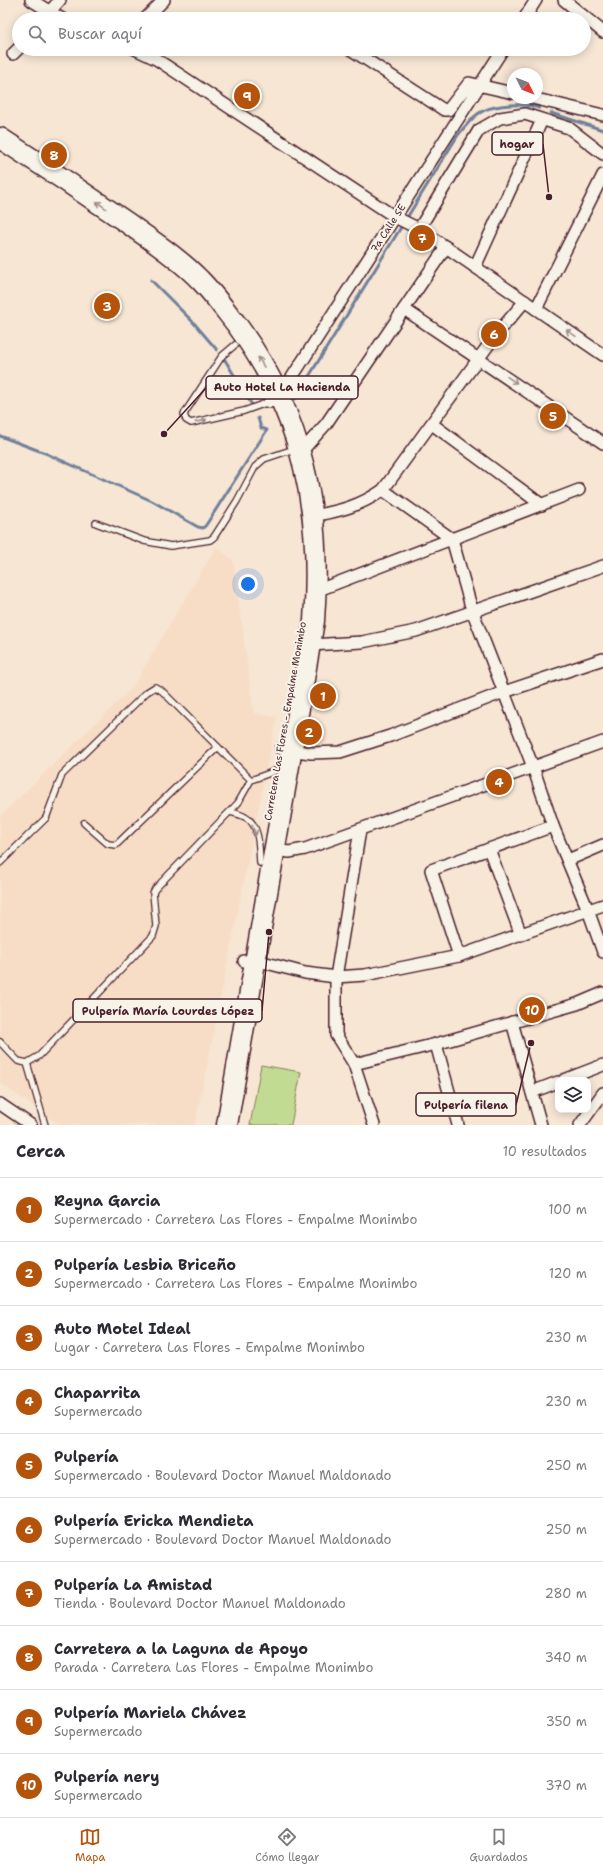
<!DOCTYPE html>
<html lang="es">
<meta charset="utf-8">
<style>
:root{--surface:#fff;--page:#f7f7f7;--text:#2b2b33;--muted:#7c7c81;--line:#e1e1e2;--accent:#b45309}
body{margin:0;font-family:"Shantell Sans",sans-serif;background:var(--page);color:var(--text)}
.controls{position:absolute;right:12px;bottom:12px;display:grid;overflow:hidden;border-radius:8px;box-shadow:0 2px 10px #0003}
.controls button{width:36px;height:36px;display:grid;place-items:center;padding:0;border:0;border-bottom:1px solid var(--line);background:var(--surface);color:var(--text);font:20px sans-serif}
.compass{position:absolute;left:507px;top:68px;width:36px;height:36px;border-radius:50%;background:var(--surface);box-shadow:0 2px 10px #0003;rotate:132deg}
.you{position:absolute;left:248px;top:584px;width:14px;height:14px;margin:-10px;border:3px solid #fff;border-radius:50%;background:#1a73e8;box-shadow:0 0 0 6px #1a73e833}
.badge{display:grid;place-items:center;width:26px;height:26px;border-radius:50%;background:var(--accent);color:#fff;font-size:13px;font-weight:700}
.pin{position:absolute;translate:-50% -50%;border:2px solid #fff;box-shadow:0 1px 4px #0006}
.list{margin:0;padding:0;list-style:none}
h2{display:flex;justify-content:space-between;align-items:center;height:52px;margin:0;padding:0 16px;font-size:17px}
h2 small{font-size:13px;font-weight:400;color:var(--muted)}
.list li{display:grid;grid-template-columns:26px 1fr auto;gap:12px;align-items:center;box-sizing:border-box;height:64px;padding:0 16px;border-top:1px solid var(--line)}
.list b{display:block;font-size:15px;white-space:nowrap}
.list p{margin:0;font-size:13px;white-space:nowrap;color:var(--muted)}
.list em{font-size:13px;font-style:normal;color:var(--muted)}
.icon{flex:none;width:22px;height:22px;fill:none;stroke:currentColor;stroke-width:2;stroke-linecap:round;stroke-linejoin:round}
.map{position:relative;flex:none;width:603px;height:1125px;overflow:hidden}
.search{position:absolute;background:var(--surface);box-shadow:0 2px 10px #0003;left:12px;right:12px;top:12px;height:44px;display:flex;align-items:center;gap:10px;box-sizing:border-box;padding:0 14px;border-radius:22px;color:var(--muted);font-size:15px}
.sheet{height:692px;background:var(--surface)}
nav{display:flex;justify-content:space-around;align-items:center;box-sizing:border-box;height:56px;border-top:1px solid var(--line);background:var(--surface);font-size:11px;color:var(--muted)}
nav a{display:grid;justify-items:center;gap:2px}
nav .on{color:var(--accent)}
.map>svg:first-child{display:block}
</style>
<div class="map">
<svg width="603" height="1125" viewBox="0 0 603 1125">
<rect width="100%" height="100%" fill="#f7e6d4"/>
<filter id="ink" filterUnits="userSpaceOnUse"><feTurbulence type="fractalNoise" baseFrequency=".025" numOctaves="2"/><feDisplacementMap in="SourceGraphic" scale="8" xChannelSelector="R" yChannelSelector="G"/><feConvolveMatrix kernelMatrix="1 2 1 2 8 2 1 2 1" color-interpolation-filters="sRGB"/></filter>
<g filter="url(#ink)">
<path fill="#f7ddc6" d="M 216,547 L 233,560 L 254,713 L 277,717 L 195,1125 L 60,1125 L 0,1083 L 0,816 L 132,688 Z"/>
<path fill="#c2db92" stroke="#867d5e" d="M 261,1065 L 301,1072 L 291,1125 L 250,1125 Z"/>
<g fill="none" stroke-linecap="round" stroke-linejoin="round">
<g stroke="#6f809b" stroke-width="3">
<path d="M 551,113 L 603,130"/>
<path d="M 151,280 L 193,322 L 217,350"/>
<path d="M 225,360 L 252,405"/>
<path d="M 295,399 L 458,135 C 465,127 473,115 483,111 C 497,104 525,103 539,108"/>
<path d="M 0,436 L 45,453 L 152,501 L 198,527 L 203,528 L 206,525 L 267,430 L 261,428 L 258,418"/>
</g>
<g stroke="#4a1f2b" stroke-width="8">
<g id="lane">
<path d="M 235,345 L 222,356 L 184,414 L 186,420 L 191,423 L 244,411 L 269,402"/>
<path d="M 96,523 L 144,541 L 171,546 L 210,540 L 214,537 L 237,501 L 255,467 L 264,459 L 288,451"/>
<path d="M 230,812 C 234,813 240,814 245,817 C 260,824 259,849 260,863"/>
<path d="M 84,823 L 108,844 L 116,845 L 218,747"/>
<path d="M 0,863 L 46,818 L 62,775 L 147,692 L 155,687 L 162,691 L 251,780"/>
<path d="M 0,1042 L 18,1061 L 27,1063 L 45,1125"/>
<path d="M 27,1063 L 39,1056 L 153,936 L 156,926 L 153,893 L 155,889 L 238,803 L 251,780 L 278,770"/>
</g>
</g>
<g stroke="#4a1f2b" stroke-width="14">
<g id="street">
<path d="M 31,0 L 62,19"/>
<path d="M 564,0 L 603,32"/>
<path d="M 43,19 L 60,0"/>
<path d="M 145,19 L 164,0"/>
<path d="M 524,19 L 536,0"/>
<path d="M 135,49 L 156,59 L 395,217 L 419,229 L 446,247 L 603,355"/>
<path d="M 350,49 L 444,110 L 448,110 L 469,83 L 513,93"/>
<path d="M 13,54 L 19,48"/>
<path d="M 532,98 L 603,115"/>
<path d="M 419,229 L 479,130 L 500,118 L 525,114 L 569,128 L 603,154"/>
<path d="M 475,267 L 542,120"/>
<path d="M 404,309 L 603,443"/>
<path d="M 536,309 L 603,175"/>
<path d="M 269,402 L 280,396 L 503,49"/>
<path d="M 432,424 L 542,505"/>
<path d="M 301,452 L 326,424 L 446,247"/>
<path d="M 383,490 L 452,539 L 472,610 L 533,767 L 553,826 L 588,910 L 603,952"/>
<path d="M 313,516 C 340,511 360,506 383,490 L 495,336 L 525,301"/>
<path d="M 316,591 L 579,490"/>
<path d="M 310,645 L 362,642 L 416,631 L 603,566"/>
<path d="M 281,749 L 311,753 L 340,752 L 390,736 L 504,692 L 603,659"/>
<path d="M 360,830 L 336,977 L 336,1035 L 354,1064 L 374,1125"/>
<path d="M 489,849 L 521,935"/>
<path d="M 275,850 L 289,852 L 305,849 L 603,742"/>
<path d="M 568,860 L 603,845"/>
<path d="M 459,956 L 431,870 L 553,826"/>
<path d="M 244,961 L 255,960 L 305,973 L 336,977 L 365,975 L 459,956 L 603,905"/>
<path d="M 512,1022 L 541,1125"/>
<path d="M 436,1044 L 458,1125"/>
<path d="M 354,1064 L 436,1044 L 577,1004 L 603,993"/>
<path d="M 564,1080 L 603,1065"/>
<path d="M 532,1092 L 558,1082"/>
<path d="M 0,1104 L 31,1125"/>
<path d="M 580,1125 L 603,1093"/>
</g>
</g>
<g stroke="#4a1f2b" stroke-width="23">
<path id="highway" d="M 0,138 C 44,166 86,194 129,224 C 153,242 179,258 200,280 C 213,293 225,310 237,325 C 304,417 322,510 314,621 L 227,1125"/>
</g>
<use href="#lane" stroke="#f7f3e8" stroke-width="5.5"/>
<use href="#street" stroke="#f7f3e8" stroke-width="11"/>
<use href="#highway" stroke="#f7f3e8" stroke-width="20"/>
</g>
<defs><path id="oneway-shaft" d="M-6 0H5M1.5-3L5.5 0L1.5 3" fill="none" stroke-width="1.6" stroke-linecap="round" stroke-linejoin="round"/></defs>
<g stroke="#a0898a">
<use href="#oneway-shaft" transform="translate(101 205) rotate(-145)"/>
<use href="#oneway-shaft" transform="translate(571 333) rotate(-146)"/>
<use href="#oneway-shaft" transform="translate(261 362) rotate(-120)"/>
<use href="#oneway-shaft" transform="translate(512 380) rotate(34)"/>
<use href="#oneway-shaft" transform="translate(201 421) rotate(-13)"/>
<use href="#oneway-shaft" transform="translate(254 830) rotate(68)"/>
</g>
</g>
<g text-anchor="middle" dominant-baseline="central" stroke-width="4" stroke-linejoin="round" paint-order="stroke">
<g font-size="10" fill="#4a1f2b" stroke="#f7f3e8">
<text transform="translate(388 228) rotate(-57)">7a Calle SE</text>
<text transform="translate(285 721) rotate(-80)">Carretera Las Flores - Empalme Monimbo</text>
</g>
</g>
<path fill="none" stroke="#4a1f2b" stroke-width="1.5" d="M549 197L543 144M164 434L206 388M269 932L262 1011M531 1043L516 1105"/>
<g fill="#4a1f2b" stroke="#f7f3e8" stroke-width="1.5">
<circle cx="549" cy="197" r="4"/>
<circle cx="164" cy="434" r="4"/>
<circle cx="269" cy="932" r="4"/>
<circle cx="531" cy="1043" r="4"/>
</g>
<g fill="#f7f3e8" stroke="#4a1f2b" stroke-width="1.5">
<rect x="492" y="132" width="51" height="23" rx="4"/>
<rect x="206" y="376" width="152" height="23" rx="4"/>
<rect x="73" y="999" width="189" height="23" rx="4"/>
<rect x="416" y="1093" width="100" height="23" rx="4"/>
</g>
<g font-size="11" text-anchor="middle" font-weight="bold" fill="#4a1f2b">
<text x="517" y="148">hogar</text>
<text x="282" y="391">Auto Hotel La Hacienda</text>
<text x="168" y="1015">Pulpería María Lourdes López</text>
<text x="466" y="1109">Pulpería filena</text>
</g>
</svg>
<div class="controls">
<button><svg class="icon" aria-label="layers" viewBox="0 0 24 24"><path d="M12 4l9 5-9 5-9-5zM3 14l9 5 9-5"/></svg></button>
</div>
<svg class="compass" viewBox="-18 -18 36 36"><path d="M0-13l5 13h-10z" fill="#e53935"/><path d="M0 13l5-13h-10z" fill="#7c7c81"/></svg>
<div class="you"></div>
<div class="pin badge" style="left:323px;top:696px">1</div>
<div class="pin badge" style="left:309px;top:732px">2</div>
<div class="pin badge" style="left:107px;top:306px">3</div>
<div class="pin badge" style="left:499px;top:782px">4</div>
<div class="pin badge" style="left:553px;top:416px">5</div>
<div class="pin badge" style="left:494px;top:334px">6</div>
<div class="pin badge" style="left:422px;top:238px">7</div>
<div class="pin badge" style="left:54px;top:155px">8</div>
<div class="pin badge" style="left:247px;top:96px">9</div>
<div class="pin badge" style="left:532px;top:1010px">10</div>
<div class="search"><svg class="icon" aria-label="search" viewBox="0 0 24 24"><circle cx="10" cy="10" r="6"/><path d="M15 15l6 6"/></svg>Buscar aquí</div>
</div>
<section class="sheet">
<h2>Cerca<small>10 resultados</small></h2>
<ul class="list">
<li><span class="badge">1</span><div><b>Reyna Garcia</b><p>Supermercado · Carretera Las Flores - Empalme Monimbo</p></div><em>100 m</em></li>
<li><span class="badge">2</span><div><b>Pulpería Lesbia Briceño</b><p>Supermercado · Carretera Las Flores - Empalme Monimbo</p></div><em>120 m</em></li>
<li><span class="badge">3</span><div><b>Auto Motel Ideal</b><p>Lugar · Carretera Las Flores - Empalme Monimbo</p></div><em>230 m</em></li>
<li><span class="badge">4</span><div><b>Chaparrita</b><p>Supermercado</p></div><em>230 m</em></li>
<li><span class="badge">5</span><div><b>Pulpería</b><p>Supermercado · Boulevard Doctor Manuel Maldonado</p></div><em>250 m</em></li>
<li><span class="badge">6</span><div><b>Pulpería Ericka Mendieta</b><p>Supermercado · Boulevard Doctor Manuel Maldonado</p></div><em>250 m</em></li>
<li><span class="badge">7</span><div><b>Pulpería La Amistad</b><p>Tienda · Boulevard Doctor Manuel Maldonado</p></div><em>280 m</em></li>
<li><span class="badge">8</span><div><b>Carretera a la Laguna de Apoyo</b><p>Parada · Carretera Las Flores - Empalme Monimbo</p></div><em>340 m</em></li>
<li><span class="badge">9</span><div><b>Pulpería Mariela Chávez</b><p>Supermercado</p></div><em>350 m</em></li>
<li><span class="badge">10</span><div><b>Pulpería nery</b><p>Supermercado</p></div><em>370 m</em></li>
</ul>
</section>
<nav>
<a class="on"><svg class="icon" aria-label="map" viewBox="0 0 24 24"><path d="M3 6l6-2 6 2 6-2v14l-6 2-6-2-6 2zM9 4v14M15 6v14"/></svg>Mapa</a>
<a><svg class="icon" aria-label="directions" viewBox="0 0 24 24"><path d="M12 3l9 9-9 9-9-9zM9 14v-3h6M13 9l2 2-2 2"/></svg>Cómo llegar</a>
<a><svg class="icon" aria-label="saved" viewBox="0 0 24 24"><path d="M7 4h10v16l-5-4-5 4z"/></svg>Guardados</a>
</nav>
